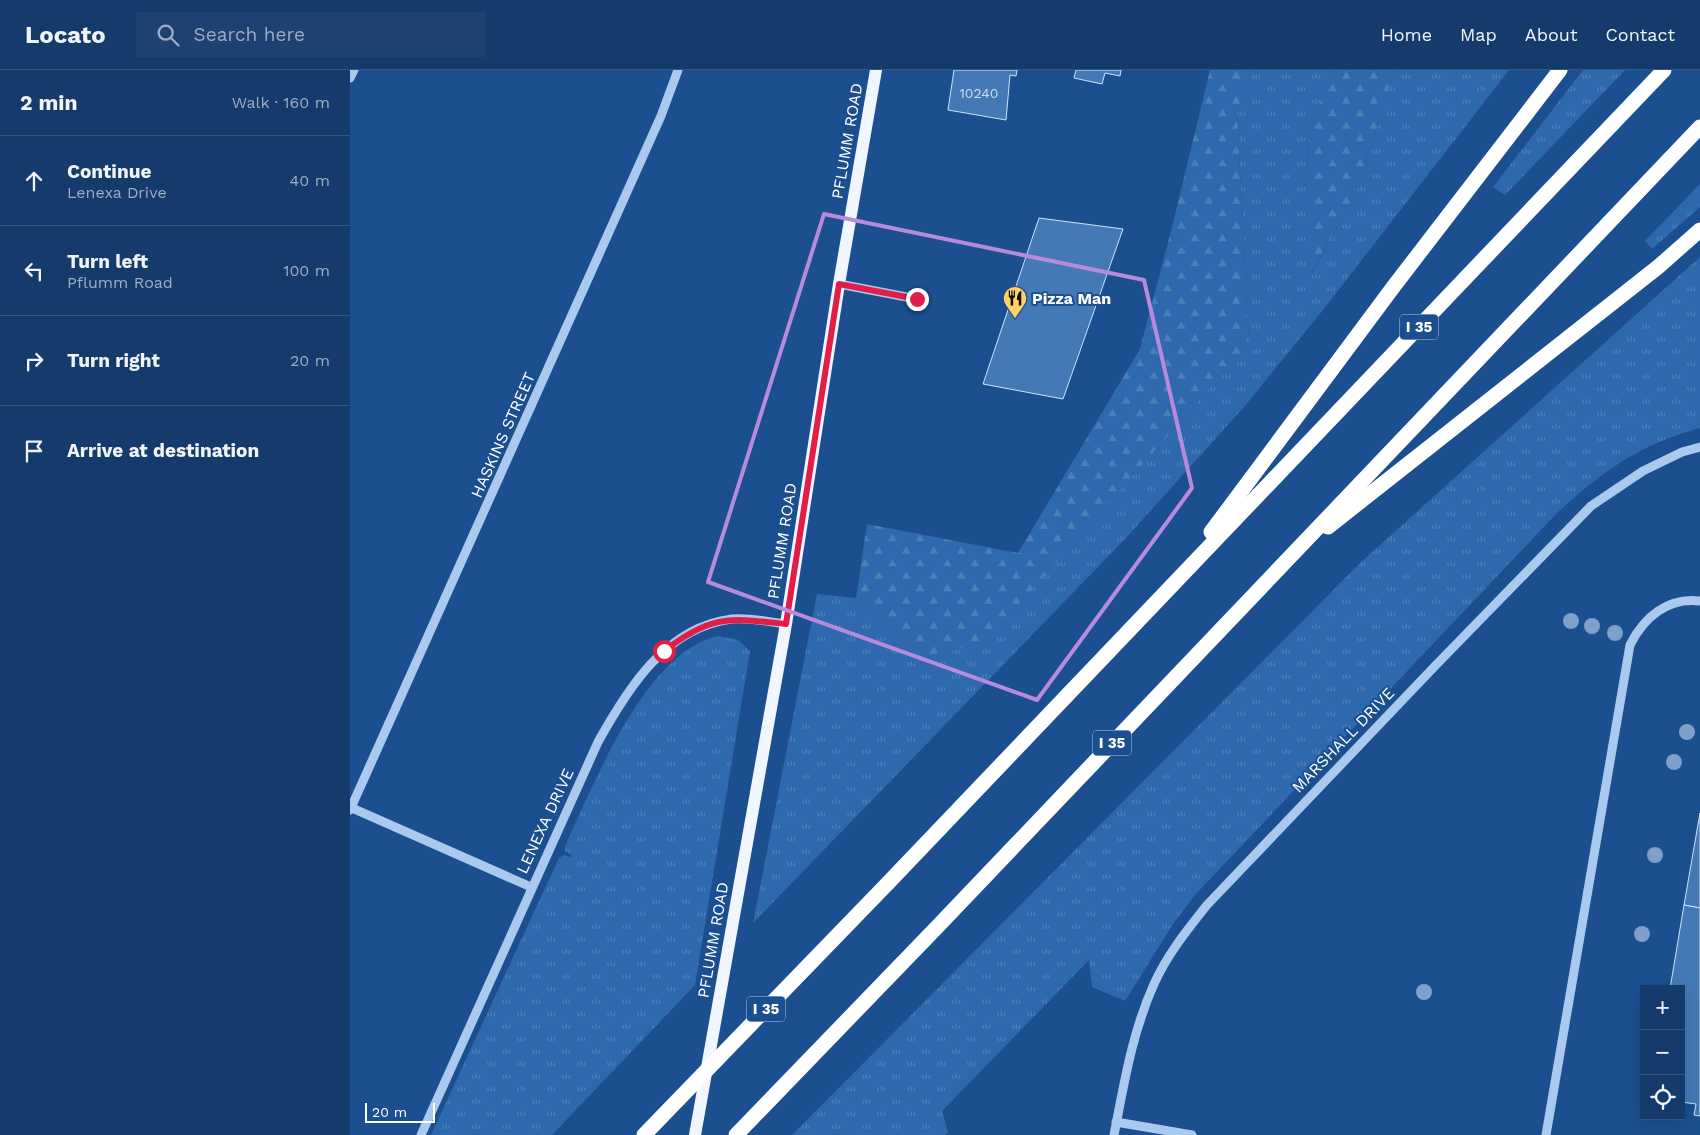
<!DOCTYPE html>
<meta charset="utf-8">
<style>
:root{--surface:#143b6b;--page:#1d4271;--text:#f1f3f6;--muted:#9dadc1;--line:#33557e}
body{margin:0;font-family:"Work Sans",sans-serif;background:var(--page);color:var(--text)}
.controls{position:absolute;right:15px;bottom:15px;display:grid;overflow:hidden;border-radius:0px;box-shadow:0 5px 20px #0002}
.controls button{width:45px;height:45px;display:grid;place-items:center;padding:0;border:0;border-bottom:1px solid var(--line);background:var(--surface);color:var(--text);font:25px sans-serif}
.scale{position:absolute;left:15px;bottom:12px;width:70px;box-sizing:border-box;padding-left:5px;border:2px solid #fff;border-top:0;font-size:14px;line-height:18px;white-space:nowrap;color:#fff;-webkit-text-stroke:4px #1b4f8f;paint-order:stroke}
.stop{position:absolute;width:15px;height:15px;margin:-11px;border:4px solid #e11d48;border-radius:50%;background:#fff}
.stop.end{background:#e11d48;border-color:#fff;box-shadow:0 1px 5px #0008}
.list{margin:0;padding:0;list-style:none}
h2{display:flex;justify-content:space-between;align-items:center;height:65px;margin:0;padding:0 20px;font-size:21px}
h2 small{font-size:16px;font-weight:400;color:var(--muted)}
.list li{display:grid;grid-template-columns:32px 1fr auto;gap:15px;align-items:center;box-sizing:border-box;height:90px;padding:0 20px;border-top:1px solid var(--line)}
.list b{display:block;font-size:19px;white-space:nowrap}
.list p{margin:0;font-size:16px;white-space:nowrap;color:var(--muted)}
.list em{font-size:16px;font-style:normal;color:var(--muted)}
.icon{flex:none;width:28px;height:28px;fill:none;stroke:currentColor;stroke-width:2;stroke-linecap:round;stroke-linejoin:round}
.map{position:relative;flex:none;width:1350px;height:1065px;overflow:hidden}
header{display:flex;align-items:center;gap:30px;box-sizing:border-box;height:70px;padding:0 25px;background:var(--surface);border-bottom:1px solid var(--line)}
header strong{font-size:24px}
nav{display:flex;gap:28px;margin-inline-start:auto;font-size:18px}
.search{width:350px;height:45px;background:var(--page);display:flex;align-items:center;gap:12px;box-sizing:border-box;padding:0 18px;border-radius:0px;color:var(--muted);font-size:19px}
main{display:flex}
aside{flex:1;background:var(--surface)}
.map>svg:first-child{display:block}
</style>
<header>
<strong>Locato</strong>
<div class="search"><svg class="icon" aria-label="search" viewBox="0 0 24 24"><circle cx="10" cy="10" r="6"/><path d="M15 15l6 6"/></svg>Search here</div>
<nav><a>Home</a><a>Map</a><a>About</a><a>Contact</a></nav>
</header>
<main>
<aside>
<h2>2 min<small>Walk · 160 m</small></h2>
<ul class="list">
<li><svg class="icon" aria-label="ahead" viewBox="0 0 24 24"><path d="M12 20V5M6 11l6-6 6 6"/></svg><div><b>Continue</b><p>Lenexa Drive</p></div><em>40 m</em></li>
<li><svg class="icon" aria-label="left" viewBox="0 0 24 24"><path d="M17 20v-9H6M10 6l-5 5 5 5"/></svg><div><b>Turn left</b><p>Pflumm Road</p></div><em>100 m</em></li>
<li><svg class="icon" aria-label="right" viewBox="0 0 24 24"><path d="M7 20v-9h11M14 6l5 5-5 5"/></svg><div><b>Turn right</b></div><em>20 m</em></li>
<li><svg class="icon" aria-label="arrive" viewBox="0 0 24 24"><path d="M6 21V4h12l-3 4 3 4H6"/></svg><div><b>Arrive at destination</b></div></li>
</ul>
</aside>
<div class="map">
<svg width="1350" height="1065" viewBox="0 0 1350 1065">
<defs>
<pattern id="grass-tufts" width="24" height="20" patternUnits="userSpaceOnUse" patternTransform="scale(1.25)"><rect width="24" height="20" fill="#2e69ad"/><path d="M3 7l-1-3M5 7V3M7 7l1-3M15 17l-1-3M17 17v-4M19 17l1-3" fill="none" stroke="#4d80b9"/></pattern>
<pattern id="forest-firs" width="22" height="20" patternUnits="userSpaceOnUse" patternTransform="scale(1.25)"><rect width="22" height="20" fill="#2e69ad"/><path d="M5 1l3.5 6h-7zM16 11l3.5 6h-7z" fill="#4d80b9"/></pattern>
</defs>
<rect width="100%" height="100%" fill="#1b4f8f"/>
<g fill="url(#grass-tufts)">
<path d="M 902,0 L 981,0 L 958,67 L 962,203 L 1004,127 L 1045,0 L 1159,0 L 973,240 L 894,337 L 776,468 L 403,853 L 467,524 L 506,528 L 582,590 L 899,274 L 887,41 Z"/>
<path d="M 1233,0 L 1275,0 L 1155,125 L 1143,117 Z"/>
<path d="M 1350,114 L 1350,137 L 1302,179 L 1295,171 Z"/>
<path d="M 1350,187 L 1350,358 C 1289,375 1254,400 1207,443 L 845,825 L 823,854 L 775,931 L 742,917 L 739,890 L 592,1041 L 598,1062 L 595,1065 L 442,1065 L 1011,492 Z"/>
<path d="M 368,566 L 388,570 L 400,581 L 345,915 L 202,1065 L 81,1065 L 209,788 L 214,785 L 221,787 L 222,785 L 215,781 L 215,776 C 244,714 295,582 368,566 Z"/>
</g>
<g fill="url(#forest-firs)">
<path d="M 860,0 L 902,0 L 887,41 L 899,274 L 641,566 L 582,590 L 506,528 L 517,454 L 668,483 L 790,279 L 821,161 Z"/>
<path d="M 981,0 L 1045,0 L 1004,127 L 961,204 L 958,67 Z"/>
</g>
<g fill="#4478b7" stroke="#cfe3fa">
<path d="M 604,0 L 667,0 L 666,6 L 660,5 L 656,50 L 598,40 Z"/>
<path d="M 726,0 L 771,0 L 770,6 L 755,3 L 752,14 L 724,8 Z"/>
<path d="M 689,148 L 773,159 L 713,329 L 633,314 Z"/>
<path d="M 1350,743 L 1350,838 L 1334,835 Z"/>
<path d="M 1334,835 L 1350,838 L 1350,1046 L 1344,1045 L 1346,1034 L 1331,1032 L 1331,919 L 1320,919 Z"/>
</g>
<g fill="none" stroke-linecap="round" stroke-linejoin="round">
<g stroke="#a9c9ee" stroke-width="9">
<path d="M 0,8 L 4,0"/>
<path d="M 489,214 L 567,229"/>
<path d="M 0,737 L 181,817"/>
<path d="M 0,740 L 311,46 L 328,0"/>
<path d="M 766,1052 L 842,1065"/>
<path d="M 71,1065 L 248,672 C 278,618 316,557 382,549 C 399,547 419,552 436,554"/>
<path d="M 764,1065 C 774,1014 782,963 804,914 C 817,885 837,860 857,835 L 1085,596 L 1241,436 L 1293,401 L 1332,382 L 1350,377"/>
<path d="M 1196,1065 L 1280,575 C 1294,547 1318,527 1350,531"/>
</g>
<path stroke="#f0f6ff" stroke-width="12" d="M 345,1065 L 436,554 L 489,214 L 526,0"/>
<g stroke="#fff" stroke-width="15">
<path d="M 978,457 L 1308,197 L 1350,160"/>
<path d="M 861,462 L 1044,216 L 1210,0"/>
<path d="M 538,813 L 1314,0"/>
<path d="M 386,1065 L 589,855 L 1350,57"/>
</g>
<path stroke="#fff" stroke-width="15" d="M 294,1065 L 538,813"/>
</g>
<g fill="#7ea0ca">
<circle cx="1221" cy="551" r="8"/>
<circle cx="1242" cy="556" r="8"/>
<circle cx="1265" cy="563" r="8"/>
<circle cx="1337" cy="662" r="8"/>
<circle cx="1324" cy="692" r="8"/>
<circle cx="1305" cy="785" r="8"/>
<circle cx="1292" cy="864" r="8"/>
<circle cx="1074" cy="922" r="8"/>
</g>
<g fill="none" stroke-linecap="round" stroke-linejoin="round">
<path stroke="#e11d48" stroke-width="6" d="M 314,581 C 362,544 379,548 436,554 L 489,214 L 567,229"/>
</g>
<path fill="none" stroke="#b68bdc" stroke-width="4" stroke-linejoin="round" d="M 474,144 L 794,210 L 842,418 L 687,630 L 358,512 Z"/>
<defs>
<g id="restaurant-pin" transform="scale(1.25)"><path d="M0 17L-7.5 6A9.5 9.5 0 1 1 7.5 6Z" fill="#ffd166" stroke="#1b4f8f"/><path d="M-5-6h1v4h1v-4h1v4h1v-4h1v5L-1.5 .5V6h-2V.5L-5-1ZM5-6V6H3V1.5H1.5Q1.5-4 5-6Z" fill="#111"/></g>
</defs>
<g fill-rule="evenodd">
<use href="#restaurant-pin" x="665" y="228"/>
</g>
<g text-anchor="middle" dominant-baseline="central" stroke-width="4" stroke-linejoin="round" paint-order="stroke">
<g font-size="14" fill="#d0dded">
<text x="629" y="23">10240</text>
</g>
<g fill="#1b4f8f" stroke="#bbcadd" stroke-width="1">
<rect x="1050" y="244.5" width="38" height="25" rx="4"/>
<rect x="743" y="660.5" width="38" height="25" rx="4"/>
<rect x="397" y="926.5" width="38" height="25" rx="4"/>
</g>
<g font-size="15" font-weight="bold" fill="#fff">
<text x="1069" y="257">I 35</text>
<text x="762" y="673">I 35</text>
<text x="416" y="939">I 35</text>
</g>
<g font-size="16" fill="#fff" stroke="#1b4f8f">
<text transform="translate(497 71) rotate(-80)">PFLUMM ROAD</text>
<text transform="translate(153 365) rotate(-66)">HASKINS STREET</text>
<text transform="translate(432 471) rotate(-81)">PFLUMM ROAD</text>
<text transform="translate(993 670) rotate(-46)">MARSHALL DRIVE</text>
<text transform="translate(195 751) rotate(-65)">LENEXA DRIVE</text>
<text transform="translate(363 870) rotate(-80)">PFLUMM ROAD</text>
</g>
<g font-size="16" font-weight="bold" fill="#fff" stroke="#1b4f8f" text-anchor="start">
<text x="682" y="228">Pizza Man</text>
</g>
</g>
</svg>
<div class="controls">
<button>+</button>
<button>−</button>
<button><svg class="icon" aria-label="locate" viewBox="0 0 24 24"><circle cx="12" cy="12" r="6"/><path d="M12 2v4M12 18v4M2 12h4M18 12h4"/></svg></button>
</div>
<div class="scale">20 m</div>
<div class="stop" style="left:314px;top:581px"></div>
<div class="stop end" style="left:567px;top:229px"></div>
</div>
</main>
